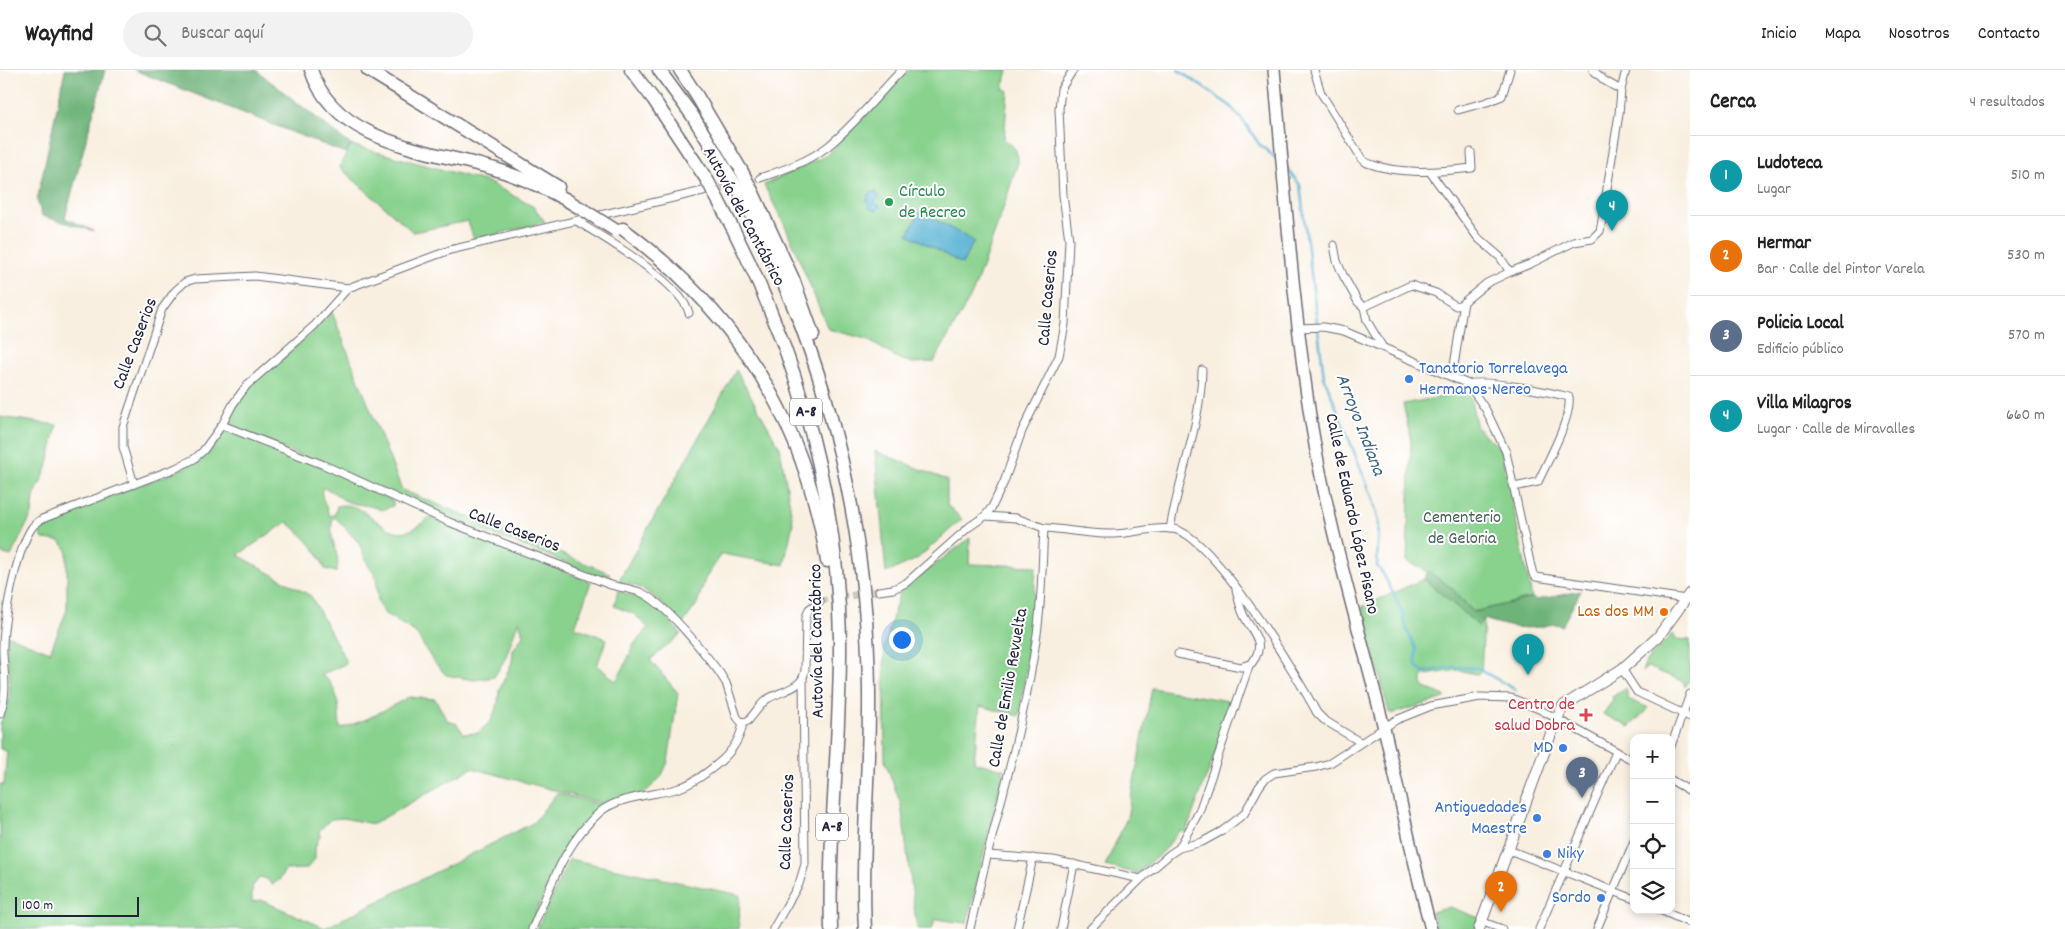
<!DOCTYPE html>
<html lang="es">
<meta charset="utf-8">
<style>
:root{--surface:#fff;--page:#f2f2f2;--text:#222;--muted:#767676;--line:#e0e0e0;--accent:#0f766e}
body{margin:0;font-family:Dekko,sans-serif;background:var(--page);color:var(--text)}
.controls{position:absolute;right:15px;bottom:15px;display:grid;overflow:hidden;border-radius:10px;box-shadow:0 2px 8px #0003}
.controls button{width:45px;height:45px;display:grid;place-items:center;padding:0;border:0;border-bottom:1px solid var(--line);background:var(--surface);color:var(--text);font:25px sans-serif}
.scale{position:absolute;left:15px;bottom:12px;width:124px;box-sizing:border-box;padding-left:5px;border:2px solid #22223b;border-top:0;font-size:14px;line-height:18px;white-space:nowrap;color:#22223b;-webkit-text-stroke:4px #fff;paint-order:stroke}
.you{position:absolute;left:901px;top:569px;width:18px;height:18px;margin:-12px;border:4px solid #fff;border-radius:50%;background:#1a73e8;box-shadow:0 0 0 8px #1a73e833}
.badge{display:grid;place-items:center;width:32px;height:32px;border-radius:50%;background:var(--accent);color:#fff;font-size:16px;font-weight:700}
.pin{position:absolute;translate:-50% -41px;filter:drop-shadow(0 1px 2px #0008)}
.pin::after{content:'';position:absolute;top:26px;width:18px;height:15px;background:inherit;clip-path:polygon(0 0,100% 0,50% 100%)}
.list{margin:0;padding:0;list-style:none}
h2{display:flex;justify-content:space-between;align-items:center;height:65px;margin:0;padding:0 20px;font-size:21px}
h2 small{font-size:16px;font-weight:400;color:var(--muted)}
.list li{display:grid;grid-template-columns:32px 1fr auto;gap:15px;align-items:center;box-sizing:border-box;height:80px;padding:0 20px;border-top:1px solid var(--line)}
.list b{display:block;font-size:19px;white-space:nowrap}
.list p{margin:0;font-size:16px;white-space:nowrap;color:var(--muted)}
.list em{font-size:16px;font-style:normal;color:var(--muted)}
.icon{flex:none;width:28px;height:28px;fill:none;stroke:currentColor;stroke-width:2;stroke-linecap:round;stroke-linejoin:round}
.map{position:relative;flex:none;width:1690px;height:859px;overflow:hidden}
header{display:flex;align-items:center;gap:30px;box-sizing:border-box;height:70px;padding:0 25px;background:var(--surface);border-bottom:1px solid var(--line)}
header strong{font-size:24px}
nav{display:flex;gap:28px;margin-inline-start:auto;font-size:18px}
.search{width:350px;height:45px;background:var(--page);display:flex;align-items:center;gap:12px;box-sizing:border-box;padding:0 18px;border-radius:28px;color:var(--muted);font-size:19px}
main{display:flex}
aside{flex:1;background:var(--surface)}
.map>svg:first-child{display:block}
</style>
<header>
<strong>Wayfind</strong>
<div class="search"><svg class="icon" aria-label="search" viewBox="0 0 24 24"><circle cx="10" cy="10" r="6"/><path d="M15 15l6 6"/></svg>Buscar aquí</div>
<nav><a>Inicio</a><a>Mapa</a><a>Nosotros</a><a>Contacto</a></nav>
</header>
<main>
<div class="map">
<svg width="1690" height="859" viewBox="0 0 1690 859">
<rect width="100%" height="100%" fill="#fff"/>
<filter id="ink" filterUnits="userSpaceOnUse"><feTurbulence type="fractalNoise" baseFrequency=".02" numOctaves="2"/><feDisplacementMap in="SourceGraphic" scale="10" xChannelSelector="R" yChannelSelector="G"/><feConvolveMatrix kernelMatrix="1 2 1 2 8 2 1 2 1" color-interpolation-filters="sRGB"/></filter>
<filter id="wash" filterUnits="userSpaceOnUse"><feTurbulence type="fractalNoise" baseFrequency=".0096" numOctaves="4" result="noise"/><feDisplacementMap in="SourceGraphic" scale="20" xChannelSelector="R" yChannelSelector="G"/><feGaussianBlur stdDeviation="1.12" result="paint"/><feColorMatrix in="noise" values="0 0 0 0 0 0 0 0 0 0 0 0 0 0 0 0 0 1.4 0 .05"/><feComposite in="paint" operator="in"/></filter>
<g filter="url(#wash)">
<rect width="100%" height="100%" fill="#f9efe0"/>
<g fill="#89d28e" stroke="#567a64" fill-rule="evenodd">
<path d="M 909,0 L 1008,0 L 1003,19 L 1008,20 L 1004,69 C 1014,76 1018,80 1018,92 L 1000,148 L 973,222 L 934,292 L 913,293 L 899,289 L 866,269 L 828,259 L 787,160 L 764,115 L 827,85 Z"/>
<path d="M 351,75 L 488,112 L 534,137 L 545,152 L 474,170 L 468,151 L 413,162 L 339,97 Z"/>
<path d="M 332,242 L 402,420 L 609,503 L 610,510 L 443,445 L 231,357 L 227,353 L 227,348 L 245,320 L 266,301 L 309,266 Z"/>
<path d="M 736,300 L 780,378 L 793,453 L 784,495 L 722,484 L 705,509 L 697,534 L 682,555 C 662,534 649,515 618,512 Z"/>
<path d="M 1469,322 L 1477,358 L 1501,379 L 1532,528 L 1473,542 C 1451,516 1437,506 1407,491 L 1411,371 L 1403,334 Z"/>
<path d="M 0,347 L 57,355 L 47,398 L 34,427 L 32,444 L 11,486 L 0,483 Z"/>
<path d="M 222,359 L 322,397 L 393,431 L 393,436 L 381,440 C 367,433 356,436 346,431 C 338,427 332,419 322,418 C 320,428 327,435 329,446 L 335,444 L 337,436 C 372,427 388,489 429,447 L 591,512 L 575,557 L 607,569 L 597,595 L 616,611 L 624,597 L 634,574 L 648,558 L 634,544 L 614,536 L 618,521 C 653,531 658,537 681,564 L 650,590 L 678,623 L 668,692 L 661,707 L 645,723 L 605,734 L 472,698 L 373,754 L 343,748 L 331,749 L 319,761 L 320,766 L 315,777 L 315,789 L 306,799 L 285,800 L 280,809 L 272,815 L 267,809 L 260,807 L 252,817 L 252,832 L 261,830 L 325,858 L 533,753 L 557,723 L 601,735 L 575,763 L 559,788 L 529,859 L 0,859 L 0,714 L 4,715 L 7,681 L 0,679 L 0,655 L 9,630 L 10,609 L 7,586 L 7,565 L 50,582 L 67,540 L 67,480 L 60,471 L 43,469 L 36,456 L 46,450 L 178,401 L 202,387 L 213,375 ZM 335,447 L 359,473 L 368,495 L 376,507 L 378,532 L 385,544 L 415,562 L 433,591 L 446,605 L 474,610 L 494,607 L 505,589 L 519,550 L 523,565 L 513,580 L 512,592 L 499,621 L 498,633 L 491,651 L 478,663 L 464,664 L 457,654 L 448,651 L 435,629 L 409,627 L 367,649 L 340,659 C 338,638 340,616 321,605 L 347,593 L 311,526 L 238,485 L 287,452 C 303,465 318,479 325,499 L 336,502 C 341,490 334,478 332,466 C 331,461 332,455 332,450 Z"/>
<path d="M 875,381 L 947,410 L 947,435 L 962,449 L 917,489 L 886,503 Z"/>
<path d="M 970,468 L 969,494 L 1036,496 L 1032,562 L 1019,646 L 980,636 L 974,692 L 1004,699 L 967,853 L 935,849 L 932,859 L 917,859 L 901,735 L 885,691 L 884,578 L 900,521 Z"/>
<path d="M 1424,509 L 1479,556 L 1484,549 L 1481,603 L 1476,604 L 1458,600 L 1425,605 L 1422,607 L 1422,614 L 1425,618 L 1445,626 L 1445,628 L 1391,644 L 1389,642 L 1362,537 Z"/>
<path d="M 1672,564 L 1676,569 L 1690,570 L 1690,608 L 1685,617 L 1684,612 L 1648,597 L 1642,601 L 1645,593 Z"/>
<path d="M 1152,618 L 1234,632 L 1186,762 L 1179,761 L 1163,782 L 1137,803 L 1105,796 L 1127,748 Z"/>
<path d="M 1626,618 L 1628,629 L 1649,638 L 1629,657 L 1603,644 L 1613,630 L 1612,627 Z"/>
<path d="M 569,789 L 740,825 L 739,859 L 537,859 Z"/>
<path d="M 1450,837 L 1479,848 L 1474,859 L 1436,859 L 1432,842 Z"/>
</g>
<g fill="#6eb479" stroke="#486b5a">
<path d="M 65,0 L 105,0 L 65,148 L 94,161 L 42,146 L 37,130 Z"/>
<path d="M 134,0 L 256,0 L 351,75 L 345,83 Z"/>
<path d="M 1428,501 L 1453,519 L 1473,542 L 1532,528 L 1536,530 L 1581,521 L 1562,556 C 1555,552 1546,556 1539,557 C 1520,560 1502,555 1484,549 L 1479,556 L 1424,509 Z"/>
</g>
<g fill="#55b1d3" stroke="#3c6a87">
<path d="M 876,121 L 879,127 L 874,133 L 879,135 L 880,138 L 877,141 L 869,138 L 867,130 L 869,124 Z"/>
<path d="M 920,141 L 974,171 L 962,194 L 908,164 Z"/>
</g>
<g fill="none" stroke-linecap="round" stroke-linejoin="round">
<g stroke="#55b1d3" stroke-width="2.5">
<path d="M 1178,0 L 1229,35 L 1245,53 L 1259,74 L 1278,90"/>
<path d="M 1286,97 L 1300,115 L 1324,307 L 1373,429 L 1379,452 L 1377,496 L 1384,505 L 1402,542 L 1407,561 L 1416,578 L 1416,596 L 1423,602 L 1453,597 L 1477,598 L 1516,620"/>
</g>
</g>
</g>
<g filter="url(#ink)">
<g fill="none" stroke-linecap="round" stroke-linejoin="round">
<g stroke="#cec6bf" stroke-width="7" stroke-dasharray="7 3.5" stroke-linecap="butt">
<path d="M 709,120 L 735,114"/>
<path d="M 820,531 L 879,521"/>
</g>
<g stroke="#6d6a75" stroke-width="9">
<g id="street">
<path d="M 1314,0 L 1321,23 L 1362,89 L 1367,93 C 1400,105 1438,102 1472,98 L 1471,82"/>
<path d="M 1593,0 L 1605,11 L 1621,20"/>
<path d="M 1458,40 L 1487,32 L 1502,26 L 1510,0"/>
<path d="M 1430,102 L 1478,168 L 1500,187 L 1510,202 L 1530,194 L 1574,172 L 1592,169 L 1600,161 L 1601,156 L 1619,44 L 1621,20 L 1626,0"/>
<path d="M 760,108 C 783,100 807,92 827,77 C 855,55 877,25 902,0"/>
<path d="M 578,152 C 605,168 681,213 689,243"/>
<path d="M 1334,175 L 1337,191 L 1343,205 L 1358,232 L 1364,237 L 1367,251 L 1382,276"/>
<path d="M 1364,237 L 1411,215 L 1436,223 L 1456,236 L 1460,235 L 1487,213 L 1510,202"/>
<path d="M 1299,258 L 1323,257 L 1344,261 L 1468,314 L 1486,340 L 1506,382 L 1530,492 L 1533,504 L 1536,507 L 1686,529"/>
<path d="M 1455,308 L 1453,302 L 1464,232"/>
<path d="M 1468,314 C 1487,309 1549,322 1569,327 C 1572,348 1547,392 1538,412 L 1514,417"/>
<path d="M 222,355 L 324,395 L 449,452 L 608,514 C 619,518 631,518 642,523 C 667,535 701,579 719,602 L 726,613 L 737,647 L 741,652 L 748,651 C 754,644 759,636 766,630 C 780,620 803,620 805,600 L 806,547 L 809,539 L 820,531"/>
<path d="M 134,414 L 123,377 L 123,357 L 162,239 L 175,221 L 185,212 L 195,209 L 255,206 L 348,218 L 450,180 L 703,121"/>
<path d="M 985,446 L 1016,448 L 1044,458"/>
<path d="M 1170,459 C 1179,406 1201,354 1202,300"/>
<path d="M 879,521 L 893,519 L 906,513 L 969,457 L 985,446 L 992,437 L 1004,412 L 1022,361 L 1059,286 L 1065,254 L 1069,170 L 1063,125 L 1059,39 L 1061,19 L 1073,0"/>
<path d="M 1178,584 L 1241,597 L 1252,593 C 1267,573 1253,564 1244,546 C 1240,538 1238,528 1236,519"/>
<path d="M 1622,599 L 1637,622 L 1690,647"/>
<path d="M 0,644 C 8,622 4,605 3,583 C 2,554 16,483 31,459 C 33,455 38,452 42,449 L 176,398 L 194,389 L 203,381 L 222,355 L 233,334 L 247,315 L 314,256 L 348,218"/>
<path d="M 1671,676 L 1690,624"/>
<path d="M 1671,710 L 1690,721"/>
<path d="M 1179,778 L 1199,742 L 1249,596"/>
<path d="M 1509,780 L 1634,829"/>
<path d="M 988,785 L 1053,790 L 1141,809"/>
<path d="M 1660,840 L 1690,853"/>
<path d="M 1483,852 L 1502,859"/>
<path d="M 532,859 C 550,818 565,772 600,742 C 617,727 654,725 676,719 C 693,714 708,702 721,691 C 733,680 741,668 743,652"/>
<path d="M 773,859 L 799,814 L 805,794 L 803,609"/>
<path d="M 970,859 C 991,760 1023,664 1037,564 C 1042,529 1042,493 1044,458 C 1067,459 1090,465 1113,464 C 1133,464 1153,456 1173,459 C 1212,464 1297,606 1317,643 L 1324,650 L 1360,672"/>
<path d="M 1017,859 L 1033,788"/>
<path d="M 1061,859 L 1074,794"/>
<path d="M 1090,859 L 1141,809 L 1170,784 L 1179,778 L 1202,772 L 1222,761 L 1244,744 L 1259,717 L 1265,709 L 1274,703 L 1316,697 L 1330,693 L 1396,650 L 1431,636 L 1480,627 L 1511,628 L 1539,639 L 1634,691"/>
<path d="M 1539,859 L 1616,682"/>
<path d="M 1597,859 L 1634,771"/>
</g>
</g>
<g stroke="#6d6a75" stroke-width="12">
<path id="secondary" d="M 1479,859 L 1555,653 L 1563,636 L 1622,599 L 1658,567 L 1690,523"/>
</g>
<g stroke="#6d6a75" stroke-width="14">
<path id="primary" d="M 1274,0 C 1285,120 1293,240 1312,358 C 1329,460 1359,558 1384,658 C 1400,725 1413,792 1431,859"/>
</g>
<g stroke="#6d6a75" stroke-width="15">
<g id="highway">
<path d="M 311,0 C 336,75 431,80 495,99 C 527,109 557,123 585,141"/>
<path d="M 368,0 L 558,117"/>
<path d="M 631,0 L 654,30 L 707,110"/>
<path d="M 659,0 L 692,45 L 726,100"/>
<path d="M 680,0 L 697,26 L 741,100"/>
<path d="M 753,123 L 793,209 L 813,265"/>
<path d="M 743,127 C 764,170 785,213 802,258 C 845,373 868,498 869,621 C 870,700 861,780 865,859"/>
<path d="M 718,130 C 791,265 838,415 840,569 C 841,666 828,762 831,859"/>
<path d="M 623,159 C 737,243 805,350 827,491"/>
</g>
</g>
<use href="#street" stroke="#fff" stroke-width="7"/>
<use href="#secondary" stroke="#fff" stroke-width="10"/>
<use href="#primary" stroke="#fff" stroke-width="11"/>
<use href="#highway" stroke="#fff" stroke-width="12"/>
<g stroke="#6d6a75" stroke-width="15" stroke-linecap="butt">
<g id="highway-bridge">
<path d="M 726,100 L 743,127"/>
<path d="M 741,100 L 753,123"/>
<path d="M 707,110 L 718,130"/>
<path d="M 585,141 L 615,160"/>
</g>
</g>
<use href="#highway-bridge" stroke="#fff" stroke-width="12"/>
</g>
</g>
<circle fill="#2e9e5b" stroke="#fff" stroke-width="2" cx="889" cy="132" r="5"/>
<g fill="#3f7fe0" stroke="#fff" stroke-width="2">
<circle cx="1409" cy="309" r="5"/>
<circle cx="1563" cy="678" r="5"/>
<circle cx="1537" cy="748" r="5"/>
<circle cx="1547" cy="784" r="5"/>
<circle cx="1601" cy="828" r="5"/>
</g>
<circle fill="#e8710a" stroke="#fff" stroke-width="2" cx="1664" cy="542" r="5"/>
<path fill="#e0444e" stroke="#fff" stroke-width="2" d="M1583.5 637.5h5v5h5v5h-5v5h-5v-5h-5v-5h5z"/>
<g text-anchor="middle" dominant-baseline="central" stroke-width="4" stroke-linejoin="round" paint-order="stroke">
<g fill="#fff" stroke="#646476" stroke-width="1">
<rect x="790" y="328.5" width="32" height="27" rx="4"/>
<rect x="816" y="743.5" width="32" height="27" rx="4"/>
</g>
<g font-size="16" font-weight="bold" fill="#22223b">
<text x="806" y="342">A-8</text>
<text x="832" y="757">A-8</text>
</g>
<g font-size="18" fill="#27864d" stroke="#fff" text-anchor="start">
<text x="899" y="122">Círculo<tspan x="899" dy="21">de Recreo</tspan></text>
</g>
<g font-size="18" fill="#22223b" stroke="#fff">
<text transform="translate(743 147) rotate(62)">Autovía del Cantábrico</text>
<text transform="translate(1049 228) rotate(-85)">Calle Caserios</text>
<text transform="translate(136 274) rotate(-69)">Calle Caserios</text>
<text transform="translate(1351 444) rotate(78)">Calle de Eduardo López Pisano</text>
<text transform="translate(514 461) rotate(21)">Calle Caserios</text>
<text transform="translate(818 571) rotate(-91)">Autovía del Cantábrico</text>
<text transform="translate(1009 618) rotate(-80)">Calle de Emilio Revuelta</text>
<text transform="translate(788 752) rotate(-88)">Calle Caserios</text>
</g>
<g font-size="18" fill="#366cbe" stroke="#fff" text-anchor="end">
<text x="1419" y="299" text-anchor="start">Tanatorio Torrelavega<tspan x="1419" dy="21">Hermanos Nereo</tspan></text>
<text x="1553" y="678">MD</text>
<text x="1527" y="738">Antiguedades<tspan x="1527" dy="21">Maestre</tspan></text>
<text x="1557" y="784" text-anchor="start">Niky</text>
<text x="1591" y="828">Sordo</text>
</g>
<g font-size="18" fill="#466058" stroke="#fff">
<text x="1462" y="448">Cementerio<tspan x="1462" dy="21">de Geloria</tspan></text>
</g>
<g font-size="18" fill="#c56008" stroke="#fff" text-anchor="end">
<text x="1654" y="542">Las dos MM</text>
</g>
<g font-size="18" fill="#be3a42" stroke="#fff" text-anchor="end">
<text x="1575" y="635">Centro de<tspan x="1575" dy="21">salud Dobra</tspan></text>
</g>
<g font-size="19" font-style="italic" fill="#39627f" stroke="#fff">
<text transform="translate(1359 355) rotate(69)">Arroyo Indiana</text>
</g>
</g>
</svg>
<div class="controls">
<button>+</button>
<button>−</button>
<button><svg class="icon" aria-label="locate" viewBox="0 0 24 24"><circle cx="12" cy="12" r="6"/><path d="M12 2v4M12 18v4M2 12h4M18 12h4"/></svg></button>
<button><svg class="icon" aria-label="layers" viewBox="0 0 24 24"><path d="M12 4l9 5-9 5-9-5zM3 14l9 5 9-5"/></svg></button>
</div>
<div class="scale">100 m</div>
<div class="you"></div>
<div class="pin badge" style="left:1528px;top:605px;background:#0f9aa8">1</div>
<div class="pin badge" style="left:1501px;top:842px;background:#e8710a">2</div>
<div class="pin badge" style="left:1582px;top:728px;background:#5c6f8a">3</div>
<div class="pin badge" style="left:1612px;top:161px;background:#0f9aa8">4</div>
</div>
<aside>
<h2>Cerca<small>4 resultados</small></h2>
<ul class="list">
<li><span class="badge" style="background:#0f9aa8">1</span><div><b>Ludoteca</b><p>Lugar</p></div><em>510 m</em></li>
<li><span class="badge" style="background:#e8710a">2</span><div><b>Hermar</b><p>Bar · Calle del Pintor Varela</p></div><em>530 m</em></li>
<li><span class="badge" style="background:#5c6f8a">3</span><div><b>Policia Local</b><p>Edificio público</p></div><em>570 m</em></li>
<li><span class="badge" style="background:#0f9aa8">4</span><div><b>Villa Milagros</b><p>Lugar · Calle de Miravalles</p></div><em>660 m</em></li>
</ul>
</aside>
</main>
